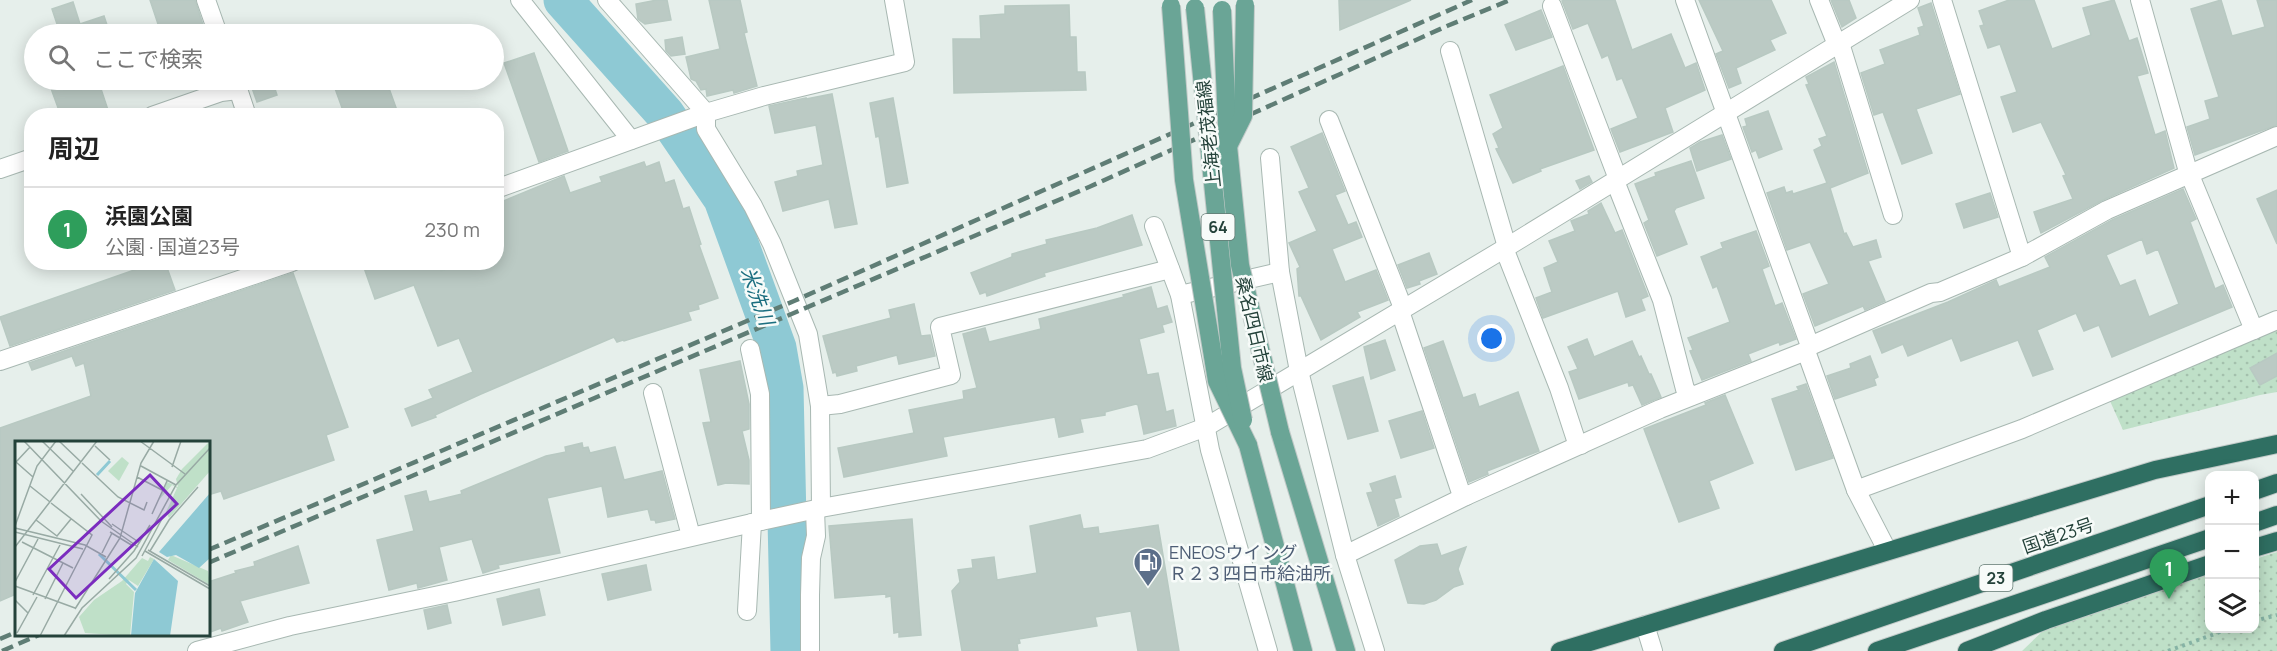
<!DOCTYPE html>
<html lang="ja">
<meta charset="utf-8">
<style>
:root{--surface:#fff;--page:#f6f6f6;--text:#222;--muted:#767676;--line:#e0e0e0;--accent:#804e3d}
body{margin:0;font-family:Manrope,"Noto Sans JP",sans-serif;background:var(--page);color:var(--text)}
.controls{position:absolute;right:18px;bottom:18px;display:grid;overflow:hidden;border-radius:12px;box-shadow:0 3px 15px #0003}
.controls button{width:54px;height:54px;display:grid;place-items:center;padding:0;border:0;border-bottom:2px solid var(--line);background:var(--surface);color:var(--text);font:30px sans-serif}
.you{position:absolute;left:1492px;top:339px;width:21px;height:21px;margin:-15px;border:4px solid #fff;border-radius:50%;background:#1a73e8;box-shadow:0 0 0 9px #1a73e833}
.badge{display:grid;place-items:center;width:39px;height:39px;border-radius:50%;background:var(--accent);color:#fff;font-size:20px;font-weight:700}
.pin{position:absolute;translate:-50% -50px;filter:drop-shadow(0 2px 3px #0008)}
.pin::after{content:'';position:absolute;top:32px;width:21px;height:18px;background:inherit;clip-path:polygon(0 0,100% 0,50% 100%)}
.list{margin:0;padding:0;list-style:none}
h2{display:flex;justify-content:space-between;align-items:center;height:78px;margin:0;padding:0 24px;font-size:26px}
h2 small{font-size:20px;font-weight:400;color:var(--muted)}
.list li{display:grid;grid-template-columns:39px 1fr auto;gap:18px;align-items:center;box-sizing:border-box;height:84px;padding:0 24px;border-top:2px solid var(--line)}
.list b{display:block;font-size:22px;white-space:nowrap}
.list p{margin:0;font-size:20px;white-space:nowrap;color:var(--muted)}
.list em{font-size:20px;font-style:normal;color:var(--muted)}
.icon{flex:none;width:33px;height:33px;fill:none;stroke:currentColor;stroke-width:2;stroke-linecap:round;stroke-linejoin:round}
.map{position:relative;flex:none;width:2277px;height:651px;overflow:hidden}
.search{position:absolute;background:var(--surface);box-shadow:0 3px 15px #0003;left:24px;top:24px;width:480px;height:66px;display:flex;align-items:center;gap:15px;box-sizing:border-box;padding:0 21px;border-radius:33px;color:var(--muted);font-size:22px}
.panel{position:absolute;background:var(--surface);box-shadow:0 3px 15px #0003;left:24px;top:108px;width:480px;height:162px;border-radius:24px}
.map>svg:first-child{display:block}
</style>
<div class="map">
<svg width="2277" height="651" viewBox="0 0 2277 651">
<defs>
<pattern id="park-dots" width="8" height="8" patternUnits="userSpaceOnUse" patternTransform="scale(1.5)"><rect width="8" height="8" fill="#bfe0c8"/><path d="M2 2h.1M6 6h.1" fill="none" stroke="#a4c1ad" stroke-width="1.8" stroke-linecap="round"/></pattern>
</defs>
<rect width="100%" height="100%" fill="#e6efeb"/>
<g fill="url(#park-dots)">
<path d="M 2277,328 L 2277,392 L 2260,395 L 2123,430 L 2110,401 Z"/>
<path d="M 2277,552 L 2277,651 L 2022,651 L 2049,625 L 2209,574 L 2210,628 L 2254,628 L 2255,559 Z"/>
</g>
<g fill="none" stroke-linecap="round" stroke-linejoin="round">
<path stroke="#8ec9d4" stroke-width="39" d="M 563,0 L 665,114 L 723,199 L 777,348 L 784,388 L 790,651"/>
</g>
<g fill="#bbcac4" stroke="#b8c9c2" stroke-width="1.5" fill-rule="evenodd">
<path d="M 150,0 L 195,0 L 206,34 L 164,34 L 161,27 L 159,27 Z"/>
<path d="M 657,0 L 667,0 L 671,20 L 645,24 L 638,19 L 636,4 Z"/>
<path d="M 709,0 L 740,0 L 747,32 L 744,33 L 757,86 L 734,93 L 733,90 L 707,96 L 706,89 L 701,90 L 696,81 L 691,79 L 686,57 L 720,49 Z"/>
<path d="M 1339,0 L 1411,0 L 1340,30 Z"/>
<path d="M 1565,0 L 1615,0 L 1632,50 L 1671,34 L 1685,68 L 1696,63 L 1705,90 L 1665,108 L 1673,132 L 1620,152 L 1611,129 L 1638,118 L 1622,78 L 1617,80 L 1608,55 L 1602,58 L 1588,23 L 1573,29 L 1562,1 Z"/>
<path d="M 1699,0 L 1771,0 L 1786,33 L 1770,40 L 1775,50 L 1736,68 L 1741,83 L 1729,88 L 1716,54 L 1723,51 Z"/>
<path d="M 1831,0 L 1849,0 L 1856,18 L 1842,27 Z"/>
<path d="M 2009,0 L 2034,0 L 2052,49 L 2091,35 L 2083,8 L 2114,0 L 2129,41 L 2137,38 L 2148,73 L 2137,76 L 2155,135 L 2165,131 L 2174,168 L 2103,200 L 2041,233 L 2034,212 L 2073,199 L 2063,176 L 2066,175 L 2041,122 L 2013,132 L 2001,97 L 2017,92 L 2000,44 L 1988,48 L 1980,26 L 1984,25 L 1979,11 Z"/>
<path d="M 2221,0 L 2232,36 L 2265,27 L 2257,0 L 2277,0 L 2277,125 L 2195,155 L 2187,127 L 2210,119 L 2205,101 L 2219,97 L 2191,9 Z"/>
<path d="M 73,2 L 80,24 L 104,16 L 110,34 L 58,34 L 59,30 L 52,9 Z"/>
<path d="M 1931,3 L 1960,94 L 1916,109 L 1932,153 L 1902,164 L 1883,112 L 1874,115 L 1861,73 L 1885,64 L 1880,50 L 1920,35 L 1918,28 L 1924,26 L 1918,8 Z"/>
<path d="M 1069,5 L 1070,37 L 1076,37 L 1077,72 L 1085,72 L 1086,90 L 954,93 L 953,39 L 981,39 L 980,16 L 1005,14 L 1005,6 Z"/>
<path d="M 1541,10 L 1552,37 L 1516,50 L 1505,25 Z"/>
<path d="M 682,37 L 685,54 L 671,56 L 666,51 L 665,40 Z"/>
<path d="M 534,53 L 568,151 L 539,162 L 504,63 Z"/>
<path d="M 1834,62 L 1868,173 L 1830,188 L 1844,234 L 1846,233 L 1853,247 L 1876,240 L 1881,257 L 1868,261 L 1885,301 L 1865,310 L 1863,306 L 1815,326 L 1803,294 L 1829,284 L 1810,242 L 1787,250 L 1767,193 L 1784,187 L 1786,193 L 1792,191 L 1793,194 L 1827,183 L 1814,150 L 1822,146 L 1819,139 L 1827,136 L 1806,85 L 1809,84 L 1806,77 Z"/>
<path d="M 1563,66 L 1594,150 L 1540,169 L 1541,171 L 1513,183 L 1496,149 L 1499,148 L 1493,134 L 1503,128 L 1490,95 Z"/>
<path d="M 48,80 L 98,80 L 110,116 L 81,116 L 79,110 L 61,116 Z"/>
<path d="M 268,80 L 272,80 L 277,95 L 257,102 L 251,85 Z"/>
<path d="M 332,80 L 386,80 L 399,116 L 345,116 Z"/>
<path d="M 832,94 L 857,224 L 835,228 L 829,199 L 783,211 L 775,182 L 798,176 L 797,171 L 823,165 L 816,125 L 775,133 L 769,106 L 806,98 L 806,99 Z"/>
<path d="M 893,98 L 908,183 L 887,187 L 879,136 L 876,137 L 870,103 Z"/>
<path d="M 1768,111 L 1782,149 L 1759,158 L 1756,150 L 1752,152 L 1743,127 L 1747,126 L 1745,119 Z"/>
<path d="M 1322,133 L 1345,191 L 1335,195 L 1348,225 L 1356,222 L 1362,237 L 1332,249 L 1345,282 L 1376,270 L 1388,300 L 1357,312 L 1360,317 L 1321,340 L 1301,296 L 1299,296 L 1297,269 L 1300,267 L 1289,243 L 1317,231 L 1299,192 L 1309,188 L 1291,147 Z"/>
<path d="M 1722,135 L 1731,159 L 1697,171 L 1690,148 L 1700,142 Z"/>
<path d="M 1691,161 L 1704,198 L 1676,208 L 1674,211 L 1687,244 L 1657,256 L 1644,223 L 1649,220 L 1635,184 L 1656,176 L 1655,173 Z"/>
<path d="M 644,162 L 646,167 L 659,162 L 665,183 L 674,180 L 683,209 L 689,207 L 701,244 L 699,245 L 718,298 L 698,305 L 699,309 L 688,312 L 691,320 L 624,341 L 623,340 L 617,342 L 614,337 L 481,394 L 435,415 L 436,417 L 412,426 L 405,409 L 433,398 L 429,390 L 473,372 L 459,338 L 438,346 L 414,285 L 375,299 L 362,262 L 438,262 L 441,271 L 465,262 L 496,262 L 496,204 L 564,176 L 570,193 L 602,182 L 600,177 Z"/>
<path d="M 1589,176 L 1592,182 L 1580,189 L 1576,181 Z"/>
<path d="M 2183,189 L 2196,219 L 2190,222 L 2215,289 L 2223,285 L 2232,307 L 2112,357 L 2099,325 L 2084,331 L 2076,313 L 2037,330 L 2053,369 L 2033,376 L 2018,340 L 1961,361 L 1952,338 L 1908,356 L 1903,344 L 1882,353 L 1873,331 L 1948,302 L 1996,280 L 1999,287 L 2050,267 L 2045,257 L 2112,220 ZM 2142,239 L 2147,254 L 2158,249 L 2179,304 L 2149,317 L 2135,280 L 2120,286 L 2106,255 Z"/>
<path d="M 2277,190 L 2277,244 L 2257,199 Z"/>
<path d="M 1990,193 L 1998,217 L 1964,228 L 1956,204 Z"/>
<path d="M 1601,203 L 1615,233 L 1622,230 L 1648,296 L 1641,299 L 1645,310 L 1626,317 L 1618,291 L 1543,318 L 1536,298 L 1552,292 L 1544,268 L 1558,262 L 1549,241 L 1575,231 L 1571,221 L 1589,214 L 1588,211 Z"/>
<path d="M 1132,215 L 1142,245 L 1044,273 L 1045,276 L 987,296 L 986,292 L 980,294 L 971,273 L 1012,257 L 1012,254 L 1047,244 L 1046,240 L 1097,228 Z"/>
<path d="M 1756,231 L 1769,266 L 1762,269 L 1775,306 L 1782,303 L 1796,339 L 1780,345 L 1779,342 L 1748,354 L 1751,361 L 1702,380 L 1690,351 L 1693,350 L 1688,338 L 1730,322 L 1717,286 L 1713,288 L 1701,257 L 1723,248 L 1721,243 Z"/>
<path d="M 1429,253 L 1437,274 L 1419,281 L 1420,284 L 1407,288 L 1398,265 Z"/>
<path d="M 157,262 L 165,262 L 175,290 L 10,346 L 0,317 Z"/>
<path d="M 293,273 L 348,427 L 326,435 L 334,460 L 224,499 L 221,491 L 208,495 L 208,442 L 16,442 L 16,594 L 0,601 L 0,428 L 91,396 L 84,363 L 76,366 L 72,356 L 32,370 L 29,363 Z"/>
<path d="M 1151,287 L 1157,309 L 1167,306 L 1172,322 L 1162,325 L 1164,332 L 1139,339 L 1147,375 L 1158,373 L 1166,412 L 1173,410 L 1176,426 L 1144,434 L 1138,405 L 1136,404 L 1105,412 L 1105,415 L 1080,419 L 1083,432 L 1059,437 L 1055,417 L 943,437 L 947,456 L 844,477 L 838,448 L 914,433 L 909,410 L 964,399 L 963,391 L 977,388 L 963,334 L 985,328 L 989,342 L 1041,329 L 1039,319 L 1124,297 L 1123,295 Z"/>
<path d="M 914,304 L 921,336 L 930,335 L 935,356 L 899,364 L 897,355 L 856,366 L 857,371 L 837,376 L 836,372 L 833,373 L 823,336 L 891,318 L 889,310 Z"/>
<path d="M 1587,339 L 1594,357 L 1632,341 L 1639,357 L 1641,356 L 1649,374 L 1651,374 L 1661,397 L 1642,405 L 1633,385 L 1629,386 L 1628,382 L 1579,399 L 1569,372 L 1578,369 L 1568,347 Z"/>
<path d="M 1385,340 L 1395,370 L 1371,379 L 1364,347 Z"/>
<path d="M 1443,341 L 1463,398 L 1475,394 L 1479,407 L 1518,392 L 1539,451 L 1487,471 L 1488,474 L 1469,482 L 1424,348 Z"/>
<path d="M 2277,353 L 2277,376 L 2260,385 L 2250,368 Z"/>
<path d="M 1870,356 L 1878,377 L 1874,379 L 1876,385 L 1835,399 L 1827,376 L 1851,368 L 1850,364 Z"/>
<path d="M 740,361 L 749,404 L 749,429 L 742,431 L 749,460 L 749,484 L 726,483 L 718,485 L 703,423 L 711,422 L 700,370 Z"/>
<path d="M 1363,377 L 1378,431 L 1348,439 L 1333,386 Z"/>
<path d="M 1806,384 L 1833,458 L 1796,470 L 1772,399 L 1799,390 L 1797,387 Z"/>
<path d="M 1725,395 L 1753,463 L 1709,481 L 1719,508 L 1679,522 L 1644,429 L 1706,405 L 1705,403 Z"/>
<path d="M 1422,411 L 1434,448 L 1401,458 L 1389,421 Z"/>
<path d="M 582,443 L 583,448 L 588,447 L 590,453 L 615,447 L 624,480 L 662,471 L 675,519 L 656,523 L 655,520 L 651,520 L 648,509 L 608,517 L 602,486 L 547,498 L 560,553 L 498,565 L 499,568 L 483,573 L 472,539 L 439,547 L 447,580 L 418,588 L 417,583 L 389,590 L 377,540 L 414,531 L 405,496 L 426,491 L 429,502 L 462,494 L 461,491 L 546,456 L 566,452 L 565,447 Z"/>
<path d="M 1395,476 L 1401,497 L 1394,499 L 1399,516 L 1378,526 L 1367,493 L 1373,492 L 1370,484 Z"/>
<path d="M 1080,515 L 1083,529 L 1098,527 L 1099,534 L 1158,525 L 1179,651 L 1138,651 L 1131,611 L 1095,617 L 1097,626 L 1019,639 L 1020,643 L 1017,644 L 1018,651 L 962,651 L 952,591 L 960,582 L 958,570 L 973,568 L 972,560 L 994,557 L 997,580 L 1037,573 L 1030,526 Z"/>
<path d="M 912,519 L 921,635 L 899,637 L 899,632 L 894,633 L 891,596 L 886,597 L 886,594 L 835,598 L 829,526 Z"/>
<path d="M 1437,544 L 1441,556 L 1466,547 L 1458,569 L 1463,584 L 1454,587 L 1436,600 L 1424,604 L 1408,603 L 1395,560 L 1420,546 Z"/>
<path d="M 298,546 L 309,583 L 240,601 L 248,622 L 222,631 L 221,628 L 208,633 L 208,582 L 236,573 L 235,571 L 255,566 L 254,562 Z"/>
<path d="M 646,565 L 651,590 L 608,600 L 602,574 Z"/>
<path d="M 539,589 L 545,615 L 503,625 L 497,599 Z"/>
<path d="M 447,605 L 451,623 L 428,629 L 424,610 Z"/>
</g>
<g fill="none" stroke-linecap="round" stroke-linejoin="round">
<g stroke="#a8b8b2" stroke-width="20">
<g id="minor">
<path d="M 206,0 L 218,34"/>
<path d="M 520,0 L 631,140"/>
<path d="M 607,0 L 706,113 L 706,129 L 753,206 L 772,244 L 808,334 L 820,406 L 821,508"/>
<path d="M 1685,0 L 1810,346"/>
<path d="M 1819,0 L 1837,45"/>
<path d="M 1942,0 L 2022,257"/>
<path d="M 2140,0 L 2187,168 L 2254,330"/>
<path d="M 1552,6 L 1618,179"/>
<path d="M 1840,43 L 1893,215"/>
<path d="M 1450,51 L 1507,247"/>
<path d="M 235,80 L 247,116"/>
<path d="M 152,116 L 221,92 L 238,90"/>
<path d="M 1329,120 L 1403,308"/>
<path d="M 1270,158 L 1280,272 L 1299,371 L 1345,555 L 1375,651"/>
<path d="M 0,169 L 32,158"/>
<path d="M 1615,181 L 1662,300 L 1685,389 L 1691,396"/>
<path d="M 496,189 L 706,113 L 764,96 L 905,62 L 894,0"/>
<path d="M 1154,226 L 1180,295 L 1210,450 L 1268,651"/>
<path d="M 1504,248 L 1559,388 L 1576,440 L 1581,445"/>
<path d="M 1180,295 L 1280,272"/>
<path d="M 1400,311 L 1461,493 L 1466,496"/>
<path d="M 750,349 L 760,394 L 761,521"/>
<path d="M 1806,351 L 1856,490 L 1887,550"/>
<path d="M 0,361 L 292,262"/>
<path d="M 653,393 L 691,536"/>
<path d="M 820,406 L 840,404 L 951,375 L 940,327 L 1170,269"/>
<path d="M 1856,490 L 2022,429 L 2277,320"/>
<path d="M 1345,555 L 1466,496 L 1660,409 L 1806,351 L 1810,346 L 1931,293 L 1940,292 L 2022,257 L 2107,210 L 2277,136"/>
<path d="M 747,611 L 752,523"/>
<path d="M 1645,625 L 1653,651"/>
<path d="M 810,650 L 810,595 L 811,558 L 816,536 L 815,510"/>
<path d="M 197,651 L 290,626 L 454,592 L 752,523 L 821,508 L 1147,449 L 1206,427 L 1507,247 L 1910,0"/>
</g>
</g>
<g stroke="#c2cac8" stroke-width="20">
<g id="major">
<path d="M 1280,432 L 1346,651"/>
<path d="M 1248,445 L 1303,651"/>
</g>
</g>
<g stroke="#c2cac8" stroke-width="20">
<g id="highway">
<path d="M 2254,491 L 2277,483"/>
<path d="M 2254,523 L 2277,515"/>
<path d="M 2254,548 L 2277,541"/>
<path d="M 1560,651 L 2155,470 L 2277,444"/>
<path d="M 1783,651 L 2210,505"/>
<path d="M 1877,651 L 2210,538"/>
<path d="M 1967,651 L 2046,620 L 2210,564"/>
</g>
</g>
<g stroke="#86b3a5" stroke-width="4" stroke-dasharray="3 4.5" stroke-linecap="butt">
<path d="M 2254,621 L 2277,615"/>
<path d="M 2168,651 L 2231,628"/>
</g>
<use href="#minor" stroke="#fff" stroke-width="18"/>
<use href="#major" stroke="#6aa596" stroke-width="18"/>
<use href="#highway" stroke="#2f6f62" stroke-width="18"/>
<g stroke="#5f7d75" stroke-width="4.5" stroke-dasharray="12 6" stroke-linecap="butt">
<path d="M 208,550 L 794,301 L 1472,0"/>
<path d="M 208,563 L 1089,187 L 1447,26 L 1510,0"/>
<path d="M 0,639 L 16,632"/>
<path d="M 2,651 L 41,634"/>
</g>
<g stroke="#c2cac8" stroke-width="20" stroke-linecap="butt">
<g id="major-bridge">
<path d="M 1171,6 L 1184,180 L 1217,381 L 1248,445"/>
<path d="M 1195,8 L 1232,368 L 1243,420"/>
<path d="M 1222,10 L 1228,146 L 1240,265 L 1280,432"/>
<path d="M 1229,144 L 1243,116 L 1245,5"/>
</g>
</g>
<use href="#major-bridge" stroke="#6aa596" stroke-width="18"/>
</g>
<defs>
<g id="fuel-pin" transform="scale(1.5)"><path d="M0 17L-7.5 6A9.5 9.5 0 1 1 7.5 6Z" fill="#5c6f8a" stroke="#f7fbf9"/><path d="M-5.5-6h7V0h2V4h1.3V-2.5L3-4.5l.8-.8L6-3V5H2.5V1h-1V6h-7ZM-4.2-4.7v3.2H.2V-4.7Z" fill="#fff"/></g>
</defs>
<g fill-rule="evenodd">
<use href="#fuel-pin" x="1148" y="562"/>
</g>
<g text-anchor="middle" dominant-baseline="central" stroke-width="5" stroke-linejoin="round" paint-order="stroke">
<g fill="#f7fbf9" stroke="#637a73" stroke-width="1.5">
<rect x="1201.5" y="214" width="33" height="26" rx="4.5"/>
<rect x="1979.5" y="565" width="33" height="26" rx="4.5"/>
</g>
<g font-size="16" font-weight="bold" fill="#24423a">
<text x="1218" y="227">64</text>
<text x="1996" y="578">23</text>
</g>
<g font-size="18" fill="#24423a" stroke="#f7fbf9">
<text transform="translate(1208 134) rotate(-96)">上海老茂福線</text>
<text transform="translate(1255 329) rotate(77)">桑名四日市線</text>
<text transform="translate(2058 535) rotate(-19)">国道23号</text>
</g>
<g font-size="18" fill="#4e5e75" stroke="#f7fbf9" text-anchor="start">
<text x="1169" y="552">ENEOSウイング<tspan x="1169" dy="21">Ｒ２３四日市給油所</tspan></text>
</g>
<g font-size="20" font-style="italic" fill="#1c6f80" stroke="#f7fbf9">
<text transform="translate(758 296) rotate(70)">米洗川</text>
</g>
</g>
<g transform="translate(15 441)">
<rect width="195" height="195" fill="#e6efeb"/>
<path d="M 107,16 L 114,22 L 104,40 L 93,30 Z" fill="#bfe0c8"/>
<path d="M 195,0 L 195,30 L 154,77 L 151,71 L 162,47 L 157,44 L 144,59 L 152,41 L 163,46 L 161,38 L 167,28 ZM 156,114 L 193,130 L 195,144 L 153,119 ZM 135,116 L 139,118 L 123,145 L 114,139 L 111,143 L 119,151 L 115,195 L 70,192 L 64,176 L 79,159 L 107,140 L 127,117 L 133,120 Z" fill="#bfe0c8"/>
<path d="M 195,52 L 195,117 L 184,127 L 161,114 L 152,116 L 144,111 ZM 139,118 L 163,140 L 155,195 L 116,195 L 120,152 Z" fill="#8ec9d4"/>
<path fill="none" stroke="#8ec9d4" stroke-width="3" d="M 82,34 L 95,20M 84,113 L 121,149"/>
<path fill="none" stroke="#98aaa4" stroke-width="1.5" d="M 9,0 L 86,80 L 123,106M 27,0 L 58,30M 44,0 L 66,21M 125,0 L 170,33M 80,5 L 95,19M 1,21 L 18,36M 1,21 L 15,6M 67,22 L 103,56 L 129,69 L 132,61M 126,25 L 161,44M 157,26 L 166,0M 122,36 L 147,49M 15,45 L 35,61M 66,53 L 97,86M 137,73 L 152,40M 21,79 L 42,95 L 56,78M 97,83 L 125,102M 0,85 L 22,25 L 41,0M 0,87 L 70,104 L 91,116M 0,91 L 68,108M 95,91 L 118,105M 7,101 L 58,127M 0,106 L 82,0M 133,109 L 195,145M 130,110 L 195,148M 135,110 L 154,79 L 183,46M 87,112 L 97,92M 127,115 L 149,74M 94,138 L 119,110 L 135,84M 0,141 L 23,98M 0,145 L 60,167M 18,154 L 45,104M 30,158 L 48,122M 0,159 L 13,172M 60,168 L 105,97 L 126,22 L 139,0M 2,192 L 22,156M 25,195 L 77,94 L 36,62M 49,195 L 67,167 L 121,117 L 161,44 L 195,7"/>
<path fill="#7b2cbf" fill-opacity="0.15" stroke="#7b2cbf" stroke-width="3" d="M 135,34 L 162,63 L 61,157 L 34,128 Z"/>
<rect width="195" height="195" fill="none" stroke="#24423a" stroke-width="3"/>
</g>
</svg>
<div class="controls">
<button>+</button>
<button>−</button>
<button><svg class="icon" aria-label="layers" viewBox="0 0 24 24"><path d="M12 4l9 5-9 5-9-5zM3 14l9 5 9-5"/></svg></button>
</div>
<div class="you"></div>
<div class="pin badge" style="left:2169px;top:599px;background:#2e9e5b">1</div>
<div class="search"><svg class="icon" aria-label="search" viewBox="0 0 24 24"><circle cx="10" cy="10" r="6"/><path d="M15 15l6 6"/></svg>ここで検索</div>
<section class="panel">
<h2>周辺<small></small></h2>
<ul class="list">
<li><span class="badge" style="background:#2e9e5b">1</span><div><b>浜園公園</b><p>公園 · 国道23号</p></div><em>230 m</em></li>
</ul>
</section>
</div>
